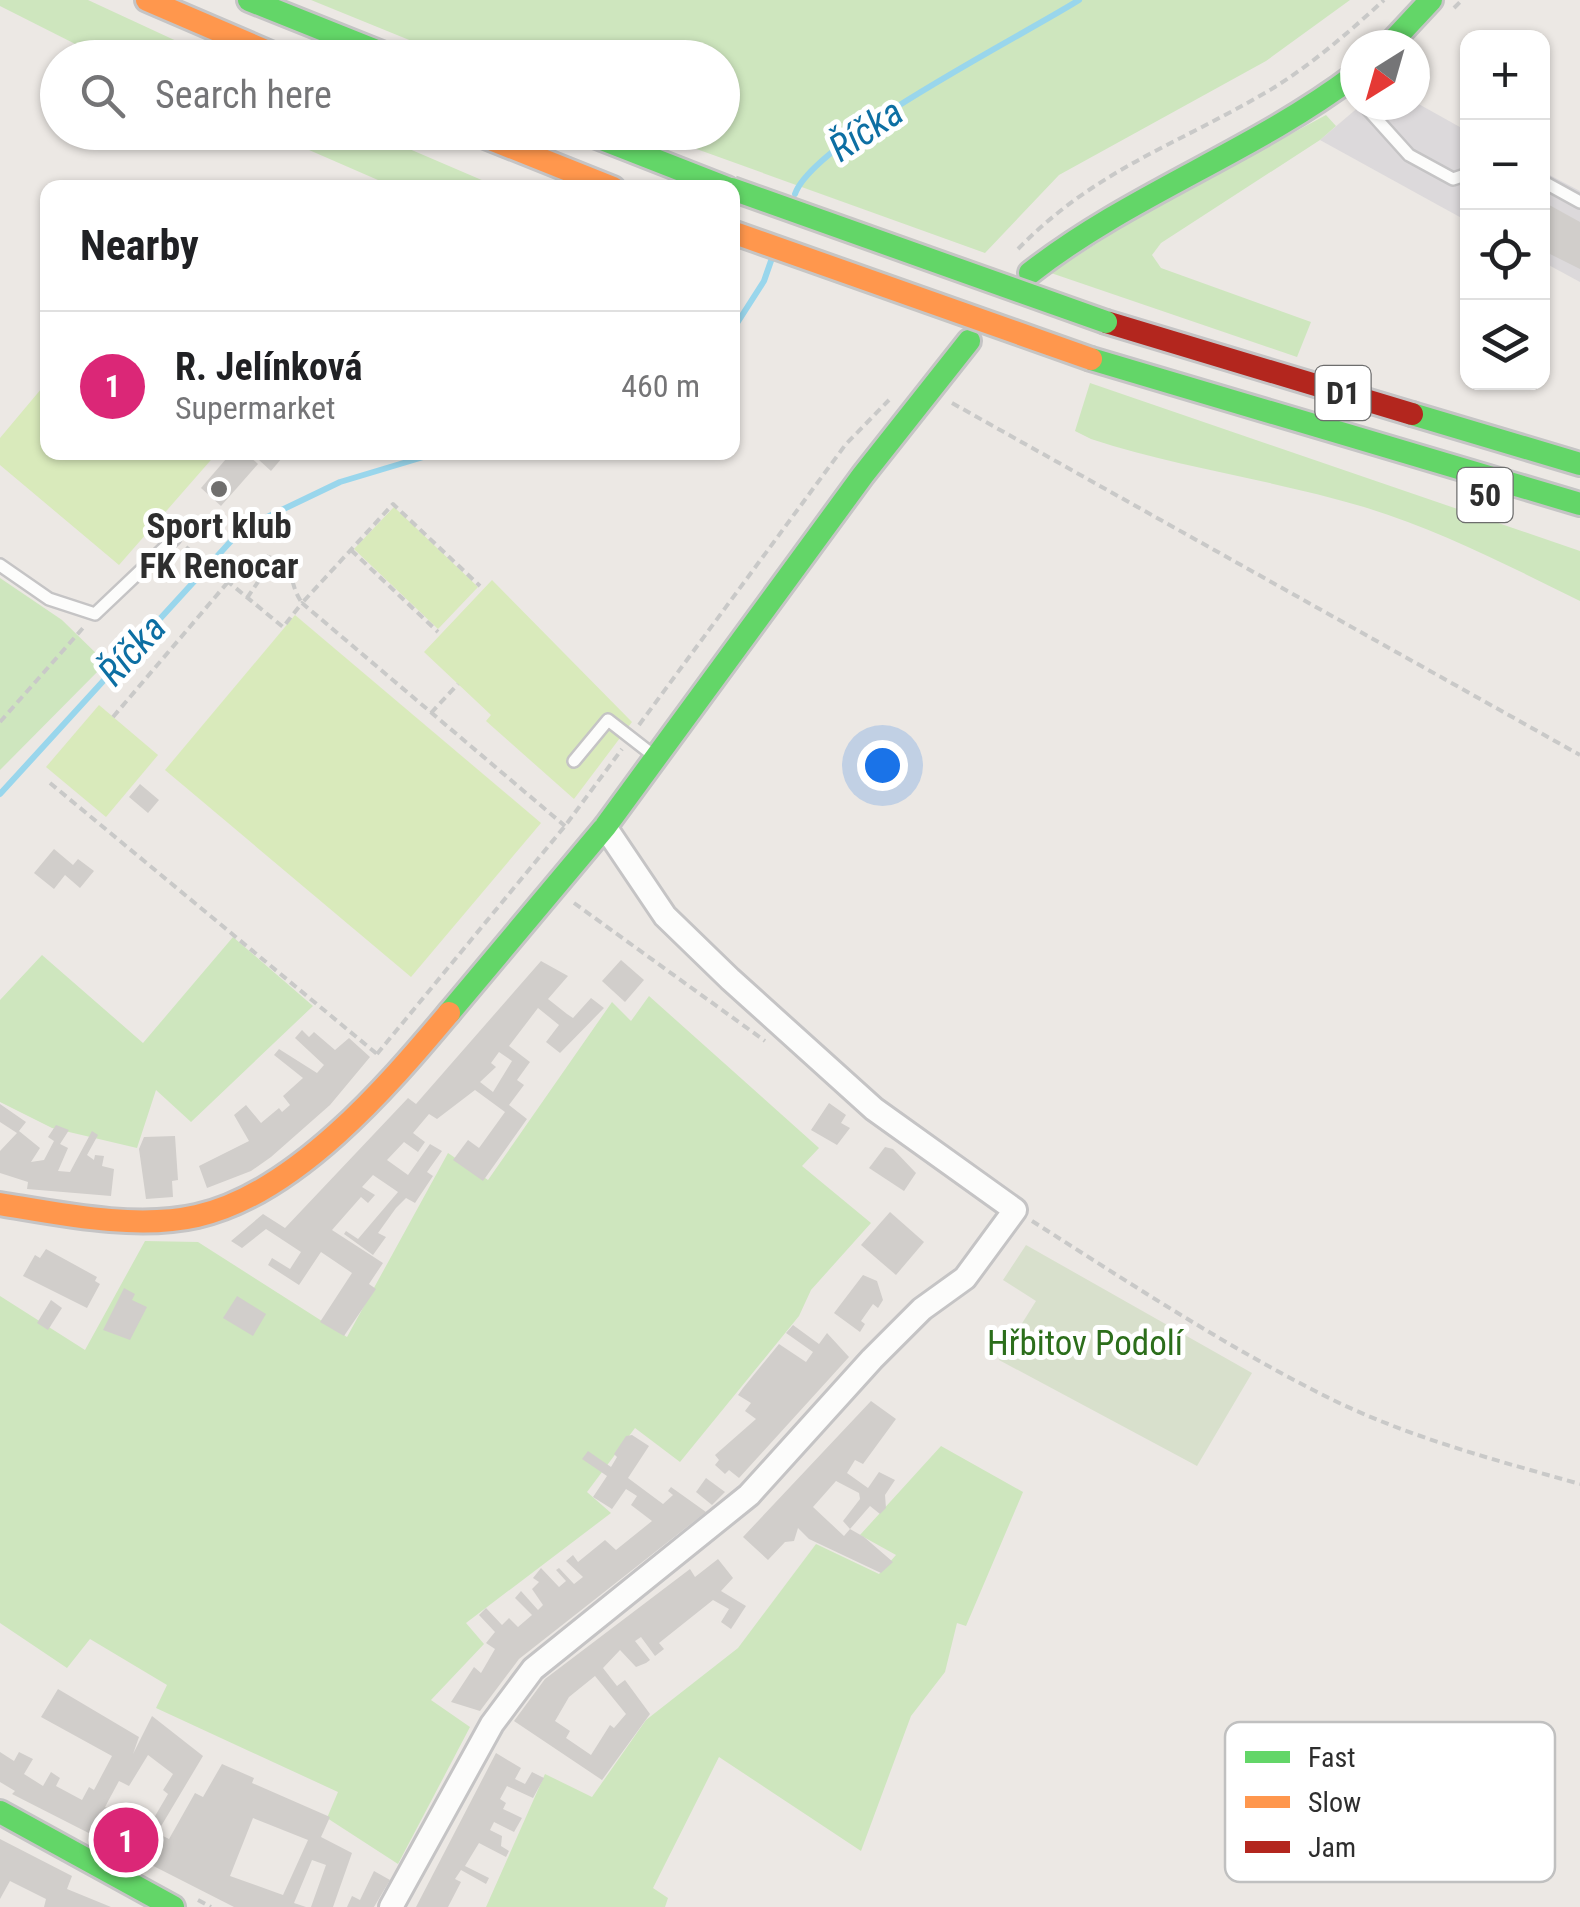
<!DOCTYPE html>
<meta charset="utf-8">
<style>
:root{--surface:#fff;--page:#f2f2f2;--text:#202124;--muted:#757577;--line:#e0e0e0;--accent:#db2777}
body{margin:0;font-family:"Roboto Condensed",sans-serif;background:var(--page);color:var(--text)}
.controls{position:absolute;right:30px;top:30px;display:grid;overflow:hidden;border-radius:20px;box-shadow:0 2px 8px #0004}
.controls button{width:90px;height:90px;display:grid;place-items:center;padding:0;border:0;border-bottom:2px solid var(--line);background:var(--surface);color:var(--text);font:50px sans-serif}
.compass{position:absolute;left:1340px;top:30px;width:90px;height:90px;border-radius:50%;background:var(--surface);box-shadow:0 2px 8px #0004;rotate:217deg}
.you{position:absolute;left:882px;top:765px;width:35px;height:35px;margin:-25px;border:8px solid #fff;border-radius:50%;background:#1a73e8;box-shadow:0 0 0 15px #1a73e833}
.badge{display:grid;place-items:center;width:65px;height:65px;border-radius:50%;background:var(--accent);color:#fff;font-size:32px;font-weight:700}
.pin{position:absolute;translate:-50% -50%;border:5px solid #fff;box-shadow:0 2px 10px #0006}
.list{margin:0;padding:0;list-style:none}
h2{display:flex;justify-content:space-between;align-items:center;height:130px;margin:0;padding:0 40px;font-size:42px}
h2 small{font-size:32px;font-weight:400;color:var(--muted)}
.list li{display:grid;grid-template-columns:65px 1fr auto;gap:30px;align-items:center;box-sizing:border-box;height:150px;padding:0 40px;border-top:2px solid var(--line)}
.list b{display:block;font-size:38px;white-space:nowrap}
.list p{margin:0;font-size:32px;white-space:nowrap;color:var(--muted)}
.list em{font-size:32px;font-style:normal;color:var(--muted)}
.icon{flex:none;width:55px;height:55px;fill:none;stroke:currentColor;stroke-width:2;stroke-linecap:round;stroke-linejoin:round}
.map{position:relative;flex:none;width:1580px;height:1907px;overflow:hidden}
.search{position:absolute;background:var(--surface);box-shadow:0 2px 8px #0004;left:40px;top:40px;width:700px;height:110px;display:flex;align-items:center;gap:25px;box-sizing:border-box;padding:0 35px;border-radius:55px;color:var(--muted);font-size:38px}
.panel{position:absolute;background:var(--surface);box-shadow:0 2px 8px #0004;left:40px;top:180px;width:700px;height:280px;border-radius:20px}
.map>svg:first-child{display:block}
</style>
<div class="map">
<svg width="1580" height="1907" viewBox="0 0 1580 1907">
<rect width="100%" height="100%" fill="#ece8e4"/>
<g fill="#dcd9db">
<path d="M 1415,102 L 1467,131 L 1467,221 L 1320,140 L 1361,105 Z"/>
<path d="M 1542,171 L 1580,191 L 1580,282 L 1543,262 Z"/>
</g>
<g fill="#cee6be">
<path d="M 0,0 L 88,0 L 211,57 L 101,57 L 0,6 Z"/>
<path d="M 311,0 L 1350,0 L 1266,61 L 1059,175 L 985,253 L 652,133 L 722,132 L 722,58 L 451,57 Z"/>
<path d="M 1326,115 L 1336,126 L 1320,140 L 1161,243 L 1152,255 L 1161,268 L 1311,322 L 1297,357 L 1051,273 L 1142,214 Z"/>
<path d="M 270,133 L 372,133 L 498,187 L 394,187 Z"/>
<path d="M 1090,383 L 1580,551 L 1580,601 C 1509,566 1439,530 1364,507 C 1274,480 1180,468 1091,439 L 1075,431 Z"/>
<path d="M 0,578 L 62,620 L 106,663 L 0,770 Z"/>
<path d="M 233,937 L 313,1006 L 191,1122 L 156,1090 L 137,1148 L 52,1128 L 0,1102 L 0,1000 L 42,955 L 143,1043 Z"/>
<path d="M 649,996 L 819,1148 L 802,1166 L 871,1223 L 811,1290 L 799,1316 L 680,1462 L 635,1428 L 587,1492 L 611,1513 L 466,1623 L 484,1644 L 431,1700 L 470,1727 L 398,1864 L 327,1818 L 338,1792 L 156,1708 L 167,1685 L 90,1639 L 67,1668 L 0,1623 L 0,1296 L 85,1350 L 145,1241 L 198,1242 L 347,1337 L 448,1153 L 488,1180 L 612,1002 L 631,1021 Z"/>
<path d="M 941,1446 L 1023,1492 L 966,1626 L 957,1623 L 945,1672 L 911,1716 L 861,1851 L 719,1757 L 653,1888 L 668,1898 L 665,1907 L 486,1907 L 545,1774 L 592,1797 L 646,1720 L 738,1648 L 816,1544 L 879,1574 L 896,1555 L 860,1535 Z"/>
</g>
<path fill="#d8e0cc" d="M 1026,1245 L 1252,1373 L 1197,1466 L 999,1360 L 1036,1301 L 1003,1280 Z"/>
<g fill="#d9eabb">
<path d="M 47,382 L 48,452 L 217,453 L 119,565 L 0,465 L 0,438 Z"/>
<path d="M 394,507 L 478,587 L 438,629 L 354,549 Z"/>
<path d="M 492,580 L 632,722 L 574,799 L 486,721 L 491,715 L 424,652 Z"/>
<path d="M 295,615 L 541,823 L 411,977 L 165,770 Z"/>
<path d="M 99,705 L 158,755 L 106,817 L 46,767 Z"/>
</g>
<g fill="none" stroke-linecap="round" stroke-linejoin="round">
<g stroke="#99d6ec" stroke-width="6">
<path d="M 795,194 C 814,141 1022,36 1079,0"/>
<path d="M 732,331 L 764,281 L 772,258"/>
<path d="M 0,794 L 242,529 L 340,482 L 440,452"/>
</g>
</g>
<g fill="#d1cecb" fill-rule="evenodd">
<path d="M 1542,201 L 1580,222 L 1580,269 L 1542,250 Z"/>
<path d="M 232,452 L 245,452 L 258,464 L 221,506 L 201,488 Z"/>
<path d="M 250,452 L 287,452 L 271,471 Z"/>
<path d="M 140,784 L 159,800 L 148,813 L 129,797 Z"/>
<path d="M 54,849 L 73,865 L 78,859 L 94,871 L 80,888 L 65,875 L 54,889 L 34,873 Z"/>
<path d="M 621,960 L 644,980 L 625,1002 L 602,981 Z"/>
<path d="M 541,961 L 568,976 L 548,999 L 567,1014 L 573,1018 L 591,998 L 604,1008 L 560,1053 L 546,1042 L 559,1025 L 538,1008 L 509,1046 L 530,1062 L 517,1080 L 524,1085 L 509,1105 L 527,1119 L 483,1181 L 453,1160 L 468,1140 L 479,1148 L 505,1112 L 475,1090 L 437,1119 L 429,1114 L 413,1133 L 425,1142 L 418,1152 L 404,1142 L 387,1160 L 408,1175 L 430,1144 L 442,1151 L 427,1172 L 433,1176 L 415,1203 L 406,1198 L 396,1208 L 378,1233 L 386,1237 L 373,1255 L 344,1234 L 346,1231 L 358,1239 L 398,1192 L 373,1175 L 362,1187 L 375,1195 L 368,1203 L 361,1197 L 332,1230 L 383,1263 L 369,1284 L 376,1289 L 344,1336 L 320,1322 L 352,1273 L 321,1252 L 299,1285 L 268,1265 L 272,1258 L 290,1269 L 301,1252 L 266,1229 L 242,1248 L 231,1241 L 263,1214 L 285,1228 L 408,1098 L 416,1104 ZM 499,1052 L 512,1061 L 493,1092 L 480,1082 L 496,1067 L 491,1063 Z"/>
<path d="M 302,1030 L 309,1037 L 314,1032 L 335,1050 L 349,1038 L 370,1057 L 330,1105 L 271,1157 L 251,1171 L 207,1188 L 199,1166 L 249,1141 L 234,1115 L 246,1105 L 261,1123 L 279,1108 L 282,1112 L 290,1105 L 283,1096 L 303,1078 L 274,1055 L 279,1049 L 317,1073 L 324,1065 L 295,1038 Z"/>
<path d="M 829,1103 L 846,1115 L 841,1123 L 850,1128 L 837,1145 L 811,1130 Z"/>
<path d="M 0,1104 L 26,1122 L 19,1131 L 40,1148 L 31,1162 L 44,1160 L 54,1141 L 48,1137 L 56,1125 L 69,1130 L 60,1144 L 68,1148 L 58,1171 L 70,1172 L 92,1131 L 98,1135 L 87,1155 L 94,1160 L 95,1155 L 104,1156 L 102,1166 L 114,1169 L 111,1196 L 27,1189 L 28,1182 L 0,1173 L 0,1151 L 17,1133 L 0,1122 Z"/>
<path d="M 175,1136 L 178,1180 L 172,1181 L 173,1197 L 146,1199 L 139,1149 L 144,1137 Z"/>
<path d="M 885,1147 L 893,1149 L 916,1173 L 904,1191 L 869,1168 Z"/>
<path d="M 890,1212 L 924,1242 L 896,1275 L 861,1245 Z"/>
<path d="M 46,1249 L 97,1277 L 95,1281 L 100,1284 L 87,1308 L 23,1276 L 35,1255 L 40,1258 Z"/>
<path d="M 863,1275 L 877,1281 L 883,1300 L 878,1308 L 873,1304 L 861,1321 L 865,1324 L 860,1332 L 834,1313 Z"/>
<path d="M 124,1288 L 135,1294 L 132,1300 L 147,1307 L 130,1340 L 103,1330 Z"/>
<path d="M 237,1296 L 266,1314 L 253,1336 L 223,1318 Z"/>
<path d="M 51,1300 L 62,1308 L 48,1330 L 37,1323 Z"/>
<path d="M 793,1325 L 819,1344 L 827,1333 L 849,1357 L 739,1478 L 729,1470 L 725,1474 L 715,1465 L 719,1460 L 715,1455 L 756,1419 L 745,1411 L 751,1403 L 738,1395 L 743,1388 L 779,1344 L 806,1362 L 813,1352 L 786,1333 Z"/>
<path d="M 871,1401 L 896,1419 L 863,1464 L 855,1460 L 847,1473 L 868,1488 L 879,1472 L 895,1480 L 885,1495 L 886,1508 L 880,1514 L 870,1506 L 850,1529 L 843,1521 L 860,1499 L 859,1493 L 836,1481 L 813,1507 L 844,1536 L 850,1529 L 864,1537 L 893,1562 L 881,1573 L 809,1539 L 798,1528 L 794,1541 L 785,1542 L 768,1560 L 743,1537 Z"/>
<path d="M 632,1435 L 649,1446 L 628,1478 L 663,1504 L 673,1495 L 668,1491 L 671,1487 L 706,1512 L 519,1659 L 480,1711 L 451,1702 L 474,1667 L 481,1673 L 495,1649 L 486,1643 L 495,1632 L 479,1615 L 486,1608 L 502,1625 L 509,1618 L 518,1627 L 532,1615 L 515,1598 L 521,1591 L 538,1610 L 543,1605 L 532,1589 L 539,1582 L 533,1578 L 541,1568 L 559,1587 L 566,1581 L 556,1570 L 559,1568 L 574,1584 L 583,1577 L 566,1561 L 573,1555 L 578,1562 L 605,1540 L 616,1550 L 652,1521 L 631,1505 L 637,1496 L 626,1489 L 612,1509 L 593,1497 L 607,1476 L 582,1459 L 588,1451 L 611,1467 L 617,1457 L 614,1454 L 626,1436 Z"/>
<path d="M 706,1478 L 725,1492 L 712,1505 L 696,1492 Z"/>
<path d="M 718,1559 L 733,1578 L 721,1591 L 746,1606 L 731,1629 L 721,1622 L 729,1609 L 713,1600 L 659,1643 L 664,1649 L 655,1656 L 641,1637 L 635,1641 L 650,1660 L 646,1663 L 636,1667 L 620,1650 L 603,1668 L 617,1686 L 625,1680 L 650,1714 L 602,1780 L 514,1721 L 545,1679 L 690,1569 L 695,1577 ZM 595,1676 L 626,1714 L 614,1728 L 610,1725 L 591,1755 L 566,1738 L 570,1731 L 555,1721 L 569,1697 Z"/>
<path d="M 58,1689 L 139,1737 L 133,1754 L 152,1716 L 203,1756 L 157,1833 L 169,1839 L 195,1793 L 203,1797 L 222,1764 L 254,1778 L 252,1783 L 330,1817 L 321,1837 L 352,1853 L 333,1907 L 311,1907 L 326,1865 L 312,1860 L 294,1903 L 306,1907 L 234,1907 L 12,1794 L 15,1791 L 0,1782 L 0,1752 L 14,1761 L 19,1752 L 33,1759 L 24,1774 L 43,1786 L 51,1772 L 60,1778 L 56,1786 L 82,1800 L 89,1787 L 94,1790 L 112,1756 L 41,1717 ZM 148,1755 L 173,1774 L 163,1790 L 168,1794 L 148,1828 L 105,1807 L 119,1781 L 129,1786 ZM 253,1818 L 308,1840 L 283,1895 L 230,1876 Z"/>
<path d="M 496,1753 L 521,1768 L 515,1779 L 525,1784 L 532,1772 L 544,1778 L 533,1798 L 507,1786 L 500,1799 L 506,1803 L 503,1809 L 522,1818 L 514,1832 L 494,1822 L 490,1830 L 502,1836 L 501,1846 L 509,1851 L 506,1857 L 479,1843 L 465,1866 L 489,1878 L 486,1884 L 461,1870 L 455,1879 L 461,1882 L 448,1907 L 416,1907 Z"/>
<path d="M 0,1839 L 72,1876 L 67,1889 L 111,1907 L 44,1907 L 46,1899 L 10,1881 L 0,1899 Z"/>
<path d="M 374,1871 L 390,1880 L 374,1907 L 347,1907 L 352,1896 L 360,1900 Z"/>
</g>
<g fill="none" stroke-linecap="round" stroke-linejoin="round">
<g stroke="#c5c4c5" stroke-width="16">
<g id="lane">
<path d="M 1364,105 L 1409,155 L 1453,179 L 1468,174"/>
<path d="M 1542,181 L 1580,202"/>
<path d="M 0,565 L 49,599 L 95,614 L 175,538"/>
<path d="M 574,761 L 608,720 L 653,755"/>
</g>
</g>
<g stroke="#c5c4c5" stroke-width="28">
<path id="street" d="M 391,1907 L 492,1724 L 533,1669 L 749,1495 L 872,1359 L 922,1309 L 965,1278 L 1015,1210 L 874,1109 L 730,979 L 665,916 L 605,827"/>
</g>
<g stroke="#c5c4c5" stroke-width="28">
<g id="fast">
<path d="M 249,0 L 394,58"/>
<path d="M 1389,45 L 1431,0"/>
<path d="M 584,132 L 727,188"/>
<path d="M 1030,273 C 1131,194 1253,152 1355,75"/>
<path d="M 1091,359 L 1580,504"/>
<path d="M 1412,414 L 1580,464"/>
<path d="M 449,1013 L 605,827 L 863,475 L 969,341"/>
<path d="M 0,1812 L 173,1907"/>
</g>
</g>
<g stroke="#c5c4c5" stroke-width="28">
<g id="slow">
<path d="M 147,0 L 282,58"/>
<path d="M 473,132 L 613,188"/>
<path d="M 0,1204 C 61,1214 136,1230 197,1216 C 295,1194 387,1087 449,1013"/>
</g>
</g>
<g stroke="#c5c4c5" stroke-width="28">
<path id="jam" d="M 1106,322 L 1412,414"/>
</g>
<g stroke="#c9c9c8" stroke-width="4" stroke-dasharray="8 5" stroke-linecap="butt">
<path d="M 1454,8 L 1462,0"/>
<path d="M 1018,249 C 1096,169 1177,145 1270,90 C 1311,65 1348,33 1384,0"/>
<path d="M 952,403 L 1580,755"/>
<path d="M 186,547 L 283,627 L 302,603 L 565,826"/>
<path d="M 351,550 L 438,632"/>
<path d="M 247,598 L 262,576 L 262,555 C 301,566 285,578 302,603 L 393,504 L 480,586"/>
<path d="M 431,713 L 458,684"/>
<path d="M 113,717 L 228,582"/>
<path d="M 0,722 L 83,628"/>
<path d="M 639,725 L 846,444 L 889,400"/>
<path d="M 50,783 L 377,1054"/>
<path d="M 574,903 L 765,1041"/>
<path d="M 377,1054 L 565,826 L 622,749"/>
<path d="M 1032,1221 C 1128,1282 1225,1346 1327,1397 C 1407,1437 1495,1460 1580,1484"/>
<path d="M 198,1900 L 211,1907"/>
</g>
<use href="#lane" stroke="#fcfcfb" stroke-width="11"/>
<use href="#street" stroke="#fcfcfb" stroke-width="22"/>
<use href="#fast" stroke="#63d668" stroke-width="22"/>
<use href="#slow" stroke="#ff974d" stroke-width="22"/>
<use href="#jam" stroke="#b3261e" stroke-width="22"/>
<g stroke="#c6c5c4" stroke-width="28" stroke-linecap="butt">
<path id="fast-bridge" d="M 732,189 L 1106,322"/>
</g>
<g stroke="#c6c5c4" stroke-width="28" stroke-linecap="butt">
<path id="slow-bridge" d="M 732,232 L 1091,359"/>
</g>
<use href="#fast-bridge" stroke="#63d668" stroke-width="22"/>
<use href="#slow-bridge" stroke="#ff974d" stroke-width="22"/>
</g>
<circle fill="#706f6e" stroke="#fff" stroke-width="4" cx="219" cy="489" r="10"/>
<g text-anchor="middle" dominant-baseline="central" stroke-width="10" stroke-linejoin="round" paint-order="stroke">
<g fill="#fff" stroke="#6d6d6d" stroke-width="2.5">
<rect x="1315.5" y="366" width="55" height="54" rx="8"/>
<rect x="1457.5" y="468" width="55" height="54" rx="8"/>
</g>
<g font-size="32" font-weight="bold" fill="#2e2e2e">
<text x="1343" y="393">D1</text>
<text x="1485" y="495">50</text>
</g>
<g font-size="35" font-weight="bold" fill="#2e2e2e" stroke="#fff">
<text x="219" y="526">Sport klub<tspan x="219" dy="40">FK Renocar</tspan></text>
</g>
<g font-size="35" fill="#2c6e1b" stroke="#fff">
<text x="1085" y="1343">Hřbitov Podolí</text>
</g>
<g font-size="38" font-style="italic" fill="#0d6fa3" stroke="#fff">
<text transform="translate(866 130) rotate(-34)">Říčka</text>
<text transform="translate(132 650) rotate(-48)">Říčka</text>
</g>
</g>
<rect x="1225" y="1722" width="330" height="160" rx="15" fill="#fff" stroke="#c0c0c0" stroke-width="2.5"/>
<rect x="1245" y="1751" width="45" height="12" fill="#63d668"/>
<rect x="1245" y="1796" width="45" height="12" fill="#ff974d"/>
<rect x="1245" y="1841" width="45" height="12" fill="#b3261e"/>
<g font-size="28" fill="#2e2e2e">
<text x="1308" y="1767">Fast</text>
<text x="1308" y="1812">Slow</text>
<text x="1308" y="1857">Jam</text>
</g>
</svg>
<div class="controls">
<button>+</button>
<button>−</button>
<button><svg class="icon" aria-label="locate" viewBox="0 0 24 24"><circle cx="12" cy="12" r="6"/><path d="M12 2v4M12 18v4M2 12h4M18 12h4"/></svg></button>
<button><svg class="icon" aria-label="layers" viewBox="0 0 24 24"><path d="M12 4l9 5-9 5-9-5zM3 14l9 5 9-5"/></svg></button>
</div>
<svg class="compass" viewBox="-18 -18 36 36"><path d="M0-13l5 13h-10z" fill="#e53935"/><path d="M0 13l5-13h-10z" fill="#757577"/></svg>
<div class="you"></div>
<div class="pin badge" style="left:126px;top:1840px">1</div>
<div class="search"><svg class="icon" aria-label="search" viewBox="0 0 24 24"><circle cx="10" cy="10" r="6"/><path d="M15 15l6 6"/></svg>Search here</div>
<section class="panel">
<h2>Nearby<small></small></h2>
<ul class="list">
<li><span class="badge">1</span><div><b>R. Jelínková</b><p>Supermarket</p></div><em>460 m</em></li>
</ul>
</section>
</div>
